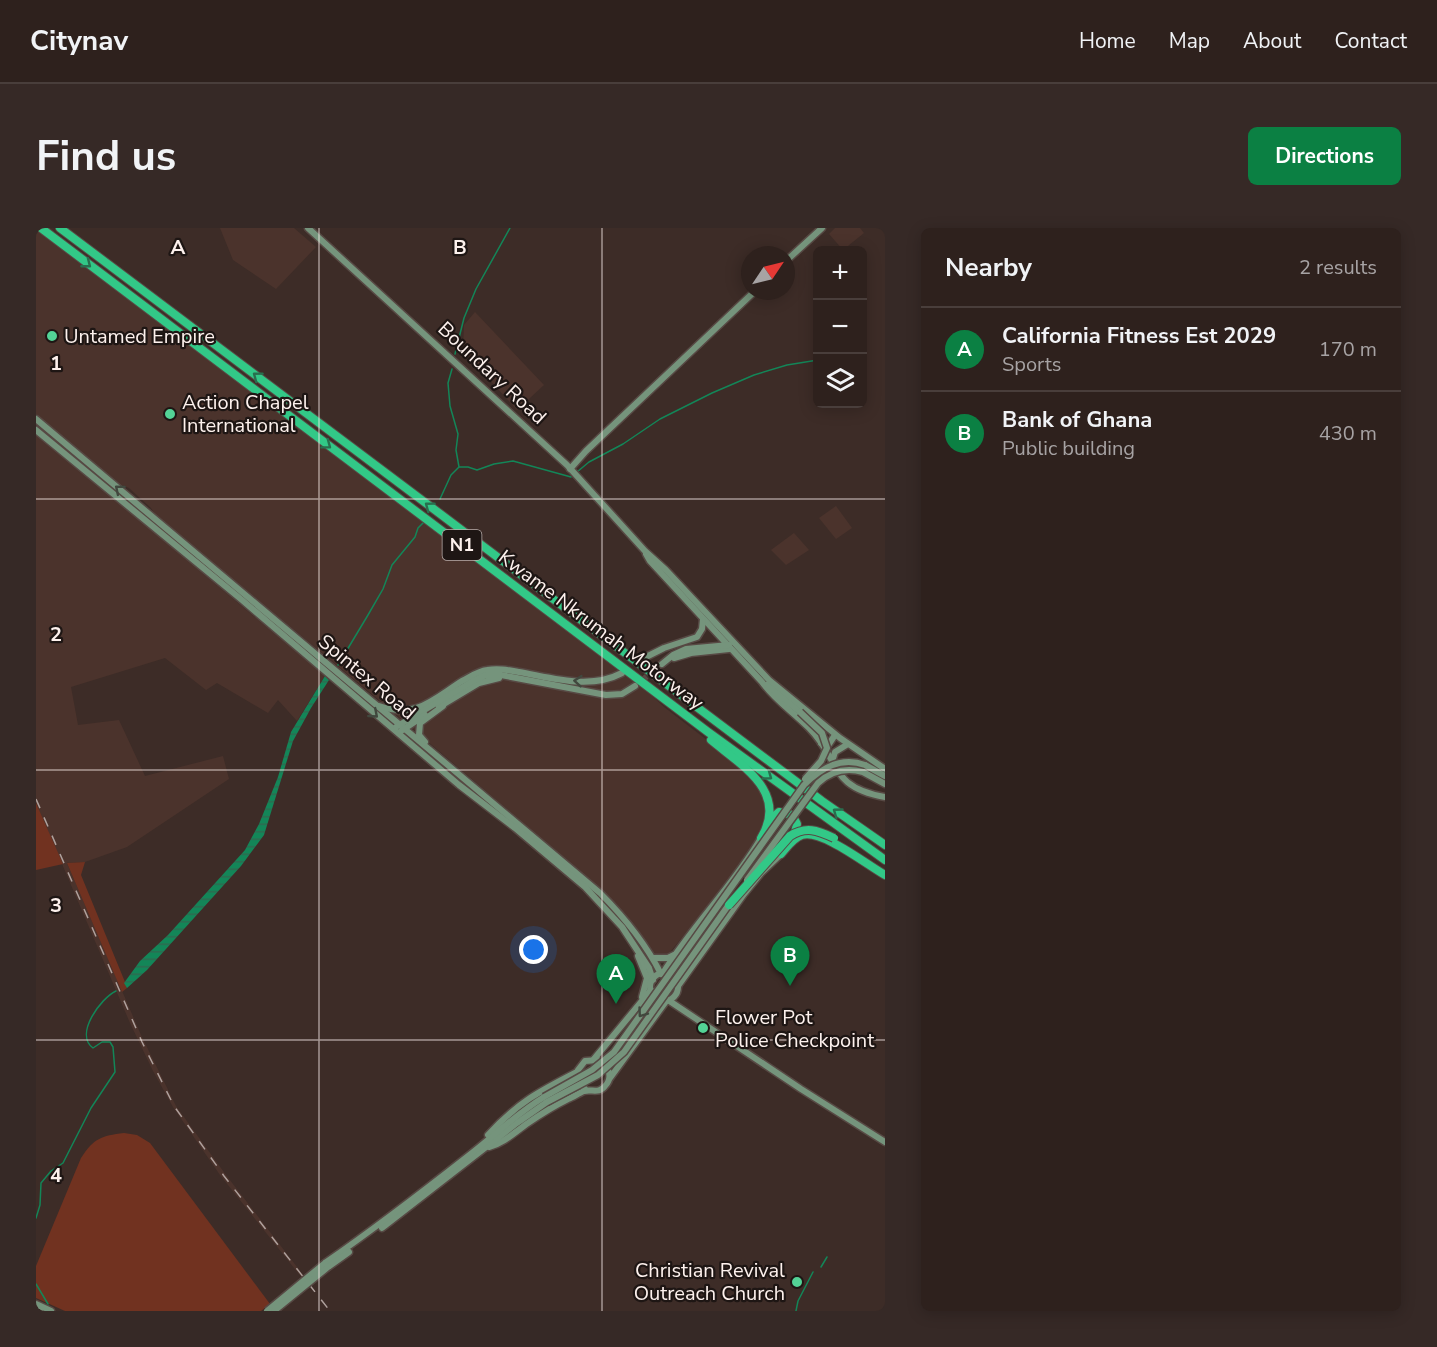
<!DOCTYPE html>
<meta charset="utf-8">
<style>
:root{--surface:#2e211d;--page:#362926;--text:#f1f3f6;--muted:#a7a3a4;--line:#493e3b;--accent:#0b8043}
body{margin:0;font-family:"Nunito Sans",sans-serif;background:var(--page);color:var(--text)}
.controls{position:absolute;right:18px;top:18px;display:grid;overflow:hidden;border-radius:9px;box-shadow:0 3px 15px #0003}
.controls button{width:54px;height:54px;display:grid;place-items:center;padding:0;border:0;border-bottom:2px solid var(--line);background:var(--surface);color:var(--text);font:30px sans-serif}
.compass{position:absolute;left:705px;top:18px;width:54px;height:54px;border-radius:50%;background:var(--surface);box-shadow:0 3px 15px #0003;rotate:55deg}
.you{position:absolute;left:498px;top:722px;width:21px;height:21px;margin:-15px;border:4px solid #fff;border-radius:50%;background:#1a73e8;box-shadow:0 0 0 9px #1a73e833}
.badge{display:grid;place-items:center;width:39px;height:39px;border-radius:50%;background:var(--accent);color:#fff;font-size:20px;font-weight:700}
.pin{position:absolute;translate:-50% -50px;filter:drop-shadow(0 2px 3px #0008)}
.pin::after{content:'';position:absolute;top:32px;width:21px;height:18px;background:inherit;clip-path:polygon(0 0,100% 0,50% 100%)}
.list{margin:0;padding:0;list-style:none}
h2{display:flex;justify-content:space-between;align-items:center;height:78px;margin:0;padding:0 24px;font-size:26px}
h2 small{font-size:20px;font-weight:400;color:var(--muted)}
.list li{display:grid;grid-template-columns:39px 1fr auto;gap:18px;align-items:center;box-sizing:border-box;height:84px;padding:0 24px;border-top:2px solid var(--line)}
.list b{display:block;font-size:22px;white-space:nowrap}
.list p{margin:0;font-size:20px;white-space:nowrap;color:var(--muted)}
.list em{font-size:20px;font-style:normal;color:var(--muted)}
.icon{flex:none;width:33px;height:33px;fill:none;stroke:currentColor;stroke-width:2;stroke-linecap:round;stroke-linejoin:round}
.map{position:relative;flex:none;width:849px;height:1083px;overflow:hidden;border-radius:9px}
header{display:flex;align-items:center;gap:36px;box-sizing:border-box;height:84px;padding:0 30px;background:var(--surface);border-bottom:2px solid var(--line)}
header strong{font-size:28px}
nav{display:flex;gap:33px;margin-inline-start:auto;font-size:21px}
.intro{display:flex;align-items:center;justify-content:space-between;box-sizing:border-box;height:144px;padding:0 36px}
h1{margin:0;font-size:42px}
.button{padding:15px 27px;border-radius:9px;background:var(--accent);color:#fff;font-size:21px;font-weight:700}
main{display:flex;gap:36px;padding:0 36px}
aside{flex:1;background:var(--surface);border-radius:9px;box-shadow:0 3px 15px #0003}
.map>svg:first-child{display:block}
</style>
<header>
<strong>Citynav</strong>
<nav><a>Home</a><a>Map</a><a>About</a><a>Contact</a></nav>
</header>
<div class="intro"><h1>Find us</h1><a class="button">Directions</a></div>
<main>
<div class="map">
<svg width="849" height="1083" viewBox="0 0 849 1083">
<defs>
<pattern id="water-rules" width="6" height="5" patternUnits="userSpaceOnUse" patternTransform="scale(1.5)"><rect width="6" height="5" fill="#138658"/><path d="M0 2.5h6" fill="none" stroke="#2d6a50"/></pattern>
</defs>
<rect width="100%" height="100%" fill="#3d2c27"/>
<g fill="#4b332c">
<path d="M 0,0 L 593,446 L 628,479 L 706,539 L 724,556 L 729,569 L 730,587 L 726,604 L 695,649 L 631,728 L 620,727 L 593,691 L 560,657 L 350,478 L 120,288 L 115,280 L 93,260 L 83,256 L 0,186 Z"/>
<path d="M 184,0 L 258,0 L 280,19 L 240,61 L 197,32 Z"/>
<path d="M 799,0 L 824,0 L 828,5 L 807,22 L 793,6 Z"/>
<path d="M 439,84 L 508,157 L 481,182 L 427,123 L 428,97 Z"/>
<path d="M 0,205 L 289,448 L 261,493 L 242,472 L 232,485 L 181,455 L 170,462 L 129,430 L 35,459 L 42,497 L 83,492 L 109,548 L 187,528 L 193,551 L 91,619 L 49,634 L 31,635 L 105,807 L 140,878 L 190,947 L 268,1048 L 266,1050 L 184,947 L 137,879 L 117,843 L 94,795 L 0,575 Z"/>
<path d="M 800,278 L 816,300 L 800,311 L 783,290 Z"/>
<path d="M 758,305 L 773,322 L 750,337 L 735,322 Z"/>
</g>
<g fill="#713220">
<path d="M 0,575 L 27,636 L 0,642 Z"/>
<path d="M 49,634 L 45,647 L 89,754 L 91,760 L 86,764 L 31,635 Z"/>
<path d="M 88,905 L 101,907 L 114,915 L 234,1076 L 225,1083 L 29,1083 L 0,1070 L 0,1038 L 45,930 C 58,910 65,908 88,905 Z"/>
</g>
<path fill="url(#water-rules)" d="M 289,448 L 293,452 L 275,480 L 257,513 L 228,607 L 205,638 L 111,742 L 91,760 L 88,755 L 104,733 L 132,707 L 209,622 L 223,596 L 242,549 L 255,504 Z"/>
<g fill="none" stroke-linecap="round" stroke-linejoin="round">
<g stroke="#138658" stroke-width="1.5">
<path d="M 419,126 L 428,90 L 440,61 L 474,0"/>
<path d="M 423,239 L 432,239 L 441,242 L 458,236 L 477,233 L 535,249"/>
<path d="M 541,244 L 553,234 L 587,216 L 624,191 L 676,165 L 718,147 L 751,137 L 782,132"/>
<path d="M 404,271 L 415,247 L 423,239 L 420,222 L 422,206 L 414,178 L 412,155 L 416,141"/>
<path d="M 302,437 L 332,387 L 347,361 L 356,337 L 379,309 L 382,300 L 388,294"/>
<path d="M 0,990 L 4,977 L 5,955 L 15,943 L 27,935 L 55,880 L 79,844 L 77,819 L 74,814 L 66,814 L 57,820 C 38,806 65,770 80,763"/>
<path d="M 785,1039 L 791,1029"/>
<path d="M 0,1056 L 12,1076"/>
<path d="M 760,1083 L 762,1073 L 777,1044"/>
</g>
<path stroke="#5a4a45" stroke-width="6" stroke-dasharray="6 3" stroke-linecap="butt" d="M 599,458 L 626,436"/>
<g stroke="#574944" stroke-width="9">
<g id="secondary">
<path d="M 272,0 L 531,237 L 609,323 L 630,342 L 733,452 L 804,510 L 849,541"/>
<path d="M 750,33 L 786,0"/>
<path d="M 0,191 L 564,665 C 587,688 610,716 625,746"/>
<path d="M 0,202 L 206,372 L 423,557 L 479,600 L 549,659 L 586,699 L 613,740 L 617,752"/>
<path d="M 534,241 L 550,223 L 719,63"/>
<path d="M 610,326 L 614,333 L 726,454 C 739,472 757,484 773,500 C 805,532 792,559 849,569"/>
<path d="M 608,430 L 628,420 L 661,409 L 666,401 L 667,391"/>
<path d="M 638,430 L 655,425 L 693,421"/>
<path d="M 626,436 L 637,427 L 650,421 L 693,417"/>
<path d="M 731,457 L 764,484"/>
<path d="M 343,478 C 380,491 396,472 426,453 C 434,449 442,443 451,442 C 462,440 472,442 483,444 C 517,450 554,462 586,445"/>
<path d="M 403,479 L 443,455 L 463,450"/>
<path d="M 360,499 L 437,453 L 450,447 L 465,447 L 570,467 L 586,466 L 599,458"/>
<path d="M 365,503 L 389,487"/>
<path d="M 389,514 L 383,507 L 384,495 L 407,478"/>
<path d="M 785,515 L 793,516 L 799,507"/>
<path d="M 796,534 L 799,524 L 812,516"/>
<path d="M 829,537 L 849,548"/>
<path d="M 827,544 L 849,556"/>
<path d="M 602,728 L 611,750 L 606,769"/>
<path d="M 617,730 L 632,730 L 638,727"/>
<path d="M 627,745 C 656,698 697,658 725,610"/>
<circle cx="628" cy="759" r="14"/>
<path d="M 642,758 L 708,666 L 725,645 L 745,626"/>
<path d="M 632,772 L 765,861 L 849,914"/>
<path d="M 558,831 L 615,762"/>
<path d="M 574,850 L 631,772"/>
<path d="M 452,907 C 481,875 502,864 541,844"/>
<path d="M 453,919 C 468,915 479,904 492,895 C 505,886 518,878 532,871 C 537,869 543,865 548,863 C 556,861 563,866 569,858 C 578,849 572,837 562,832 L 549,833 L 542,842 L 543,855 L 550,862"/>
<path d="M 346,1000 L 481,895 L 511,874"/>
<path d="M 289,1035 C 338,1001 385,965 432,928 C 458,908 480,886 508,869"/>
<path d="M 292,1039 L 313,1024"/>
<path d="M 0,1076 L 15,1083"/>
<path d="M 0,1082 L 4,1083"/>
</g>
</g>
<g stroke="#574944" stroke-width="10">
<g id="highway">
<path d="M 5,0 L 672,504 L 849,632"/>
<path d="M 24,0 L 786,573 L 849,617"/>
<path d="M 675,512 C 706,538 753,564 725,610"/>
<path d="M 734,592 L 743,584 L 756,587 L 761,596 L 758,609"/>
<path d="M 745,626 C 751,619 757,610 766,607 C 786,601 831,637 849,647"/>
</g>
</g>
<use href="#secondary" stroke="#75947c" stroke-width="6"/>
<use href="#highway" stroke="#32c887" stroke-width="8"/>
<path stroke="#afa19d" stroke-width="1.5" stroke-dasharray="10 10" stroke-linecap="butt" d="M 0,571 L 106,814 L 138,878 L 188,948 L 294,1083"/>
<g stroke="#574944" stroke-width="9" stroke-linecap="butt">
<g id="secondary-bridge">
<path d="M 764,484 L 786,505 L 791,520 L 785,533 L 769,551"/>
<path d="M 711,652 L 782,555 C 795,543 809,539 827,544"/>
<path d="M 508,869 L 556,842 L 578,824 L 768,557 C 785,540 805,528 829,537"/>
<path d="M 511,874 L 562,847 L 588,824 L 694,675"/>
<path d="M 231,1083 L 289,1035"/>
<path d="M 238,1083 L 292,1039"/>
</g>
</g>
<g stroke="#574944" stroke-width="10" stroke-linecap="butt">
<path id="highway-bridge" d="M 693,677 L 754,608 C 770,598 781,602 798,610"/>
</g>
<use href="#secondary-bridge" stroke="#75947c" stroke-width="6"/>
<use href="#highway-bridge" stroke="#32c887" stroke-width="8"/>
</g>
<defs><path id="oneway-chevron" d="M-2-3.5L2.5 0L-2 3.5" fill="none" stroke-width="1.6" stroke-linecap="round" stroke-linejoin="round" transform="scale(1.5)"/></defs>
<g stroke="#286f4e">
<use href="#oneway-chevron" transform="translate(51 36) rotate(38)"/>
<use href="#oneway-chevron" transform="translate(221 148) rotate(-143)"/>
<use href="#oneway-chevron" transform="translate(291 217) rotate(37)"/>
<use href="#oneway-chevron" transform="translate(393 278) rotate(-143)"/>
<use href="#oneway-chevron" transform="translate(732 548) rotate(36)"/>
<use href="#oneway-chevron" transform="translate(801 584) rotate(-144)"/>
</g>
<g stroke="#41483e">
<use href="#oneway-chevron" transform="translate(83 261) rotate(-140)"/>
<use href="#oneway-chevron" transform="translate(542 453) rotate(-175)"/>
<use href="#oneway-chevron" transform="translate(338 486) rotate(41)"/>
<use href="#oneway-chevron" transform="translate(606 785) rotate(126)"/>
</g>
<path fill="none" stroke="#fdf1ed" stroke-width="1.5" stroke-opacity="0.55" d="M 283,0 L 283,1083M 566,0 L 566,1083M 0,271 L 849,271M 0,542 L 849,542M 0,812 L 849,812"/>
<g fill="#53d396" stroke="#1e1614" stroke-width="2">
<circle cx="16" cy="108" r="6"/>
<circle cx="134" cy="186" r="6"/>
<circle cx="667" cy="800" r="6"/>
<circle cx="761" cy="1054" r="6"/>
</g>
<g text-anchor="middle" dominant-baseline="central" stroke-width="4.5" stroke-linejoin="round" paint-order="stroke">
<rect fill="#1e1614" stroke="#baafac" stroke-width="1.5" x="406.5" y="302" width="39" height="30" rx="4.5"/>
<g font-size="18" font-weight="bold" fill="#fdf1ed">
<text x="426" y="317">N1</text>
</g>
<g font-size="20" fill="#fdf1ed" stroke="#1e1614" text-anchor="start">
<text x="28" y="108">Untamed Empire</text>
<text x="146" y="174">Action Chapel<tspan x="146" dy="23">International</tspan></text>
<text x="679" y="789">Flower Pot<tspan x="679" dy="23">Police Checkpoint</tspan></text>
<text x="749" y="1042" text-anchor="end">Christian Revival<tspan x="749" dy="23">Outreach Church</tspan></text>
</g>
<g font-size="20" fill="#fdf1ed" stroke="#1e1614">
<text transform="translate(456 145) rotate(43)">Boundary Road</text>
<text transform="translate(565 402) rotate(37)">Kwame Nkrumah Motorway</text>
<text transform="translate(331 449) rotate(40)">Spintex Road</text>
</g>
</g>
<g font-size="20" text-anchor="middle" font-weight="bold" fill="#fdf1ed" stroke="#1e1614" stroke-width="4.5" stroke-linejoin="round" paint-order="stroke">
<text x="142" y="26">A</text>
<text x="424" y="26">B</text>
<text x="20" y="142">1</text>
<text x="20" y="413">2</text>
<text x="20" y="684">3</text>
<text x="20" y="954">4</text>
</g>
</svg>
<div class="controls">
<button>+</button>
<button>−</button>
<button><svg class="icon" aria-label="layers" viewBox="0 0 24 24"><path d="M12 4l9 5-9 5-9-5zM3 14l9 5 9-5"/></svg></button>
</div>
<svg class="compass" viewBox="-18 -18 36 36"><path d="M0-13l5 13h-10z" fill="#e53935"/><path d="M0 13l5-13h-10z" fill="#a7a3a4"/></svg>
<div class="you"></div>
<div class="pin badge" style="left:580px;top:776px">A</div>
<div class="pin badge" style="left:754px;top:758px">B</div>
</div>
<aside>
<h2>Nearby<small>2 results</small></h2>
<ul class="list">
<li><span class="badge">A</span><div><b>California Fitness Est 2029</b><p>Sports</p></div><em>170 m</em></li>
<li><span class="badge">B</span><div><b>Bank of Ghana</b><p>Public building</p></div><em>430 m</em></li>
</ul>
</aside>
</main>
